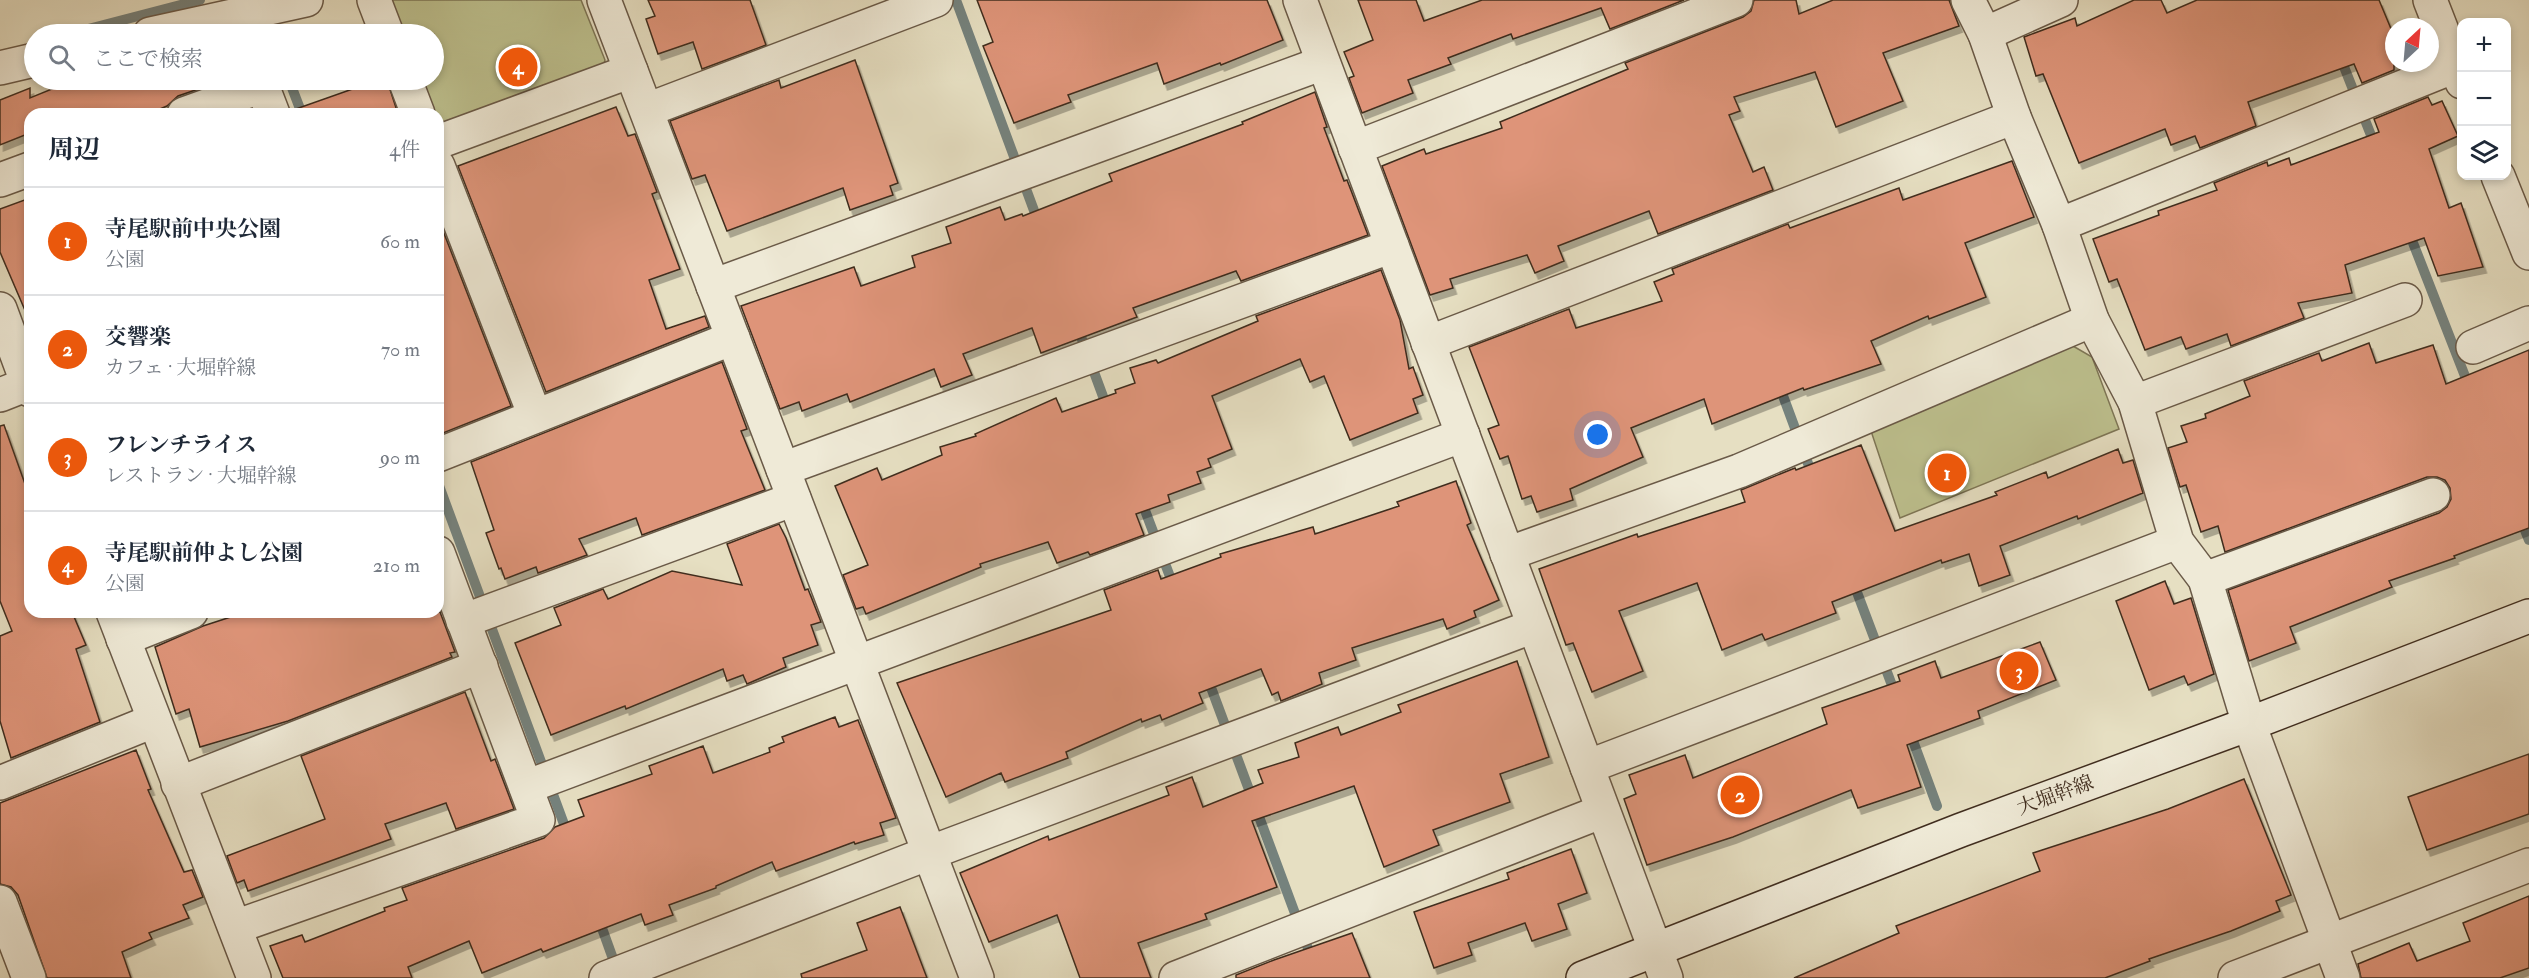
<!DOCTYPE html>
<html lang="ja">
<meta charset="utf-8">
<style>
:root{--surface:#fff;--page:#f6f6f7;--text:#1f2937;--muted:#747a83;--line:#e0e1e3;--accent:#ea580c}
body{margin:0;font-family:"IM FELL Double Pica","Noto Serif JP",serif;background:var(--page);color:var(--text)}
.controls{position:absolute;right:18px;top:18px;display:grid;overflow:hidden;border-radius:12px;box-shadow:0 3px 9px #0003}
.controls button{width:54px;height:54px;display:grid;place-items:center;padding:0;border:0;border-bottom:2px solid var(--line);background:var(--surface);color:var(--text);font:30px sans-serif}
.compass{position:absolute;left:2385px;top:18px;width:54px;height:54px;border-radius:50%;background:var(--surface);box-shadow:0 3px 9px #0003;rotate:26deg}
.you{position:absolute;left:1598px;top:435px;width:21px;height:21px;margin:-15px;border:4px solid #fff;border-radius:50%;background:#1a73e8;box-shadow:0 0 0 9px #1a73e833}
.badge{display:grid;place-items:center;width:39px;height:39px;border-radius:50%;background:var(--accent);color:#fff;font-size:20px;font-weight:700}
.pin{position:absolute;translate:-50% -50%;border:3px solid #fff;box-shadow:0 2px 6px #0006}
.list{margin:0;padding:0;list-style:none}
h2{display:flex;justify-content:space-between;align-items:center;height:78px;margin:0;padding:0 24px;font-size:26px}
h2 small{font-size:20px;font-weight:400;color:var(--muted)}
.list li{display:grid;grid-template-columns:39px 1fr auto;gap:18px;align-items:center;box-sizing:border-box;height:108px;padding:0 24px;border-top:2px solid var(--line)}
.list b{display:block;font-size:22px;white-space:nowrap}
.list p{margin:0;font-size:20px;white-space:nowrap;color:var(--muted)}
.list em{font-size:20px;font-style:normal;color:var(--muted)}
.icon{flex:none;width:33px;height:33px;fill:none;stroke:currentColor;stroke-width:2;stroke-linecap:round;stroke-linejoin:round}
.map{position:relative;flex:none;width:2529px;height:978px;overflow:hidden}
.search{position:absolute;background:var(--surface);box-shadow:0 3px 9px #0003;left:24px;top:24px;width:420px;height:66px;display:flex;align-items:center;gap:15px;box-sizing:border-box;padding:0 21px;border-radius:33px;color:var(--muted);font-size:22px}
.panel{position:absolute;background:var(--surface);box-shadow:0 3px 9px #0003;left:24px;top:108px;width:420px;height:510px;border-radius:18px}
.map>svg:first-child{display:block}
</style>
<div class="map">
<svg width="2529" height="978" viewBox="0 0 2529 978">
<defs>
<filter id="shadow"><feDropShadow dx="3.5" dy="6" stdDeviation="0" flood-color="#0004"/></filter>
</defs>
<rect width="100%" height="100%" fill="#e6dfc2"/>
<filter id="stains"><feTurbulence type="fractalNoise" baseFrequency=".00333" numOctaves="4"/><feColorMatrix values="0 0 0 0 .2 0 0 0 0 .09 0 0 0 0 .02 0 0 0 .5 -.17"/></filter>
<radialGradient id="worn" r=".72"><stop offset=".6" stop-color="#630" stop-opacity="0"/><stop offset="1" stop-color="#630" stop-opacity=".3"/></radialGradient>
<g fill="#bdc08e" stroke="#7e7656" stroke-width="1.5">
<path d="M 382,0 L 581,0 L 605,60 L 601,75 L 438,128 L 438,114 L 430,114 L 416,80 L 434,80 L 434,34 L 396,34 Z"/>
<path d="M 2073,346 L 2092,357 L 2119,429 L 1900,518 L 1870,428 Z"/>
</g>
<g fill="none" stroke-linecap="round" stroke-linejoin="round">
<g stroke="#75827d" stroke-width="10">
<path d="M 956,0 L 1039,224"/>
<path d="M 264,12 L 273,34"/>
<path d="M 69,34 L 200,0"/>
<path d="M 2339,54 L 2376,148"/>
<path d="M 289,80 L 302,114"/>
<path d="M 2408,230 L 2470,389"/>
<path d="M 1077,326 L 1108,410"/>
<path d="M 1779,385 L 1813,477"/>
<path d="M 438,483 L 568,835"/>
<path d="M 1140,497 L 1175,590"/>
<path d="M 2520,518 L 2529,540"/>
<path d="M 1852,579 L 1896,696"/>
<path d="M 1206,674 L 1319,978"/>
<path d="M 1909,730 L 1937,806"/>
<path d="M 598,917 L 617,970"/>
</g>
</g>
<g fill="#de9479" stroke="#402d1f" stroke-width="1.5" filter="url(#shadow)">
<path d="M 648,0 L 750,0 L 766,45 L 702,69 L 693,42 L 658,54 L 646,19 L 655,16 Z"/>
<path d="M 977,0 L 1267,0 L 1283,40 L 1221,65 L 1220,63 L 1164,84 L 1157,63 L 1068,95 L 1071,102 L 1014,123 L 983,46 L 993,42 Z"/>
<path d="M 1358,0 L 1416,0 L 1424,21 L 1482,0 L 1684,0 L 1610,29 L 1601,8 L 1513,39 L 1511,34 L 1448,58 L 1451,64 L 1408,80 L 1413,93 L 1362,113 L 1349,78 L 1354,76 L 1344,52 L 1373,40 Z"/>
<path d="M 1754,0 L 1796,0 L 1799,14 L 1833,0 L 1949,0 L 1959,26 L 1883,53 L 1903,101 L 1836,127 L 1815,72 L 1734,97 L 1740,111 L 1729,115 L 1753,172 L 1764,167 L 1773,190 L 1658,234 L 1649,211 L 1558,246 L 1564,261 L 1535,273 L 1527,255 L 1450,279 L 1453,288 L 1430,295 L 1382,166 L 1424,149 L 1426,154 L 1502,128 L 1500,122 L 1628,69 L 1625,63 L 1743,17 L 1751,11 Z"/>
<path d="M 2134,0 L 2161,0 L 2167,13 L 2197,0 L 2379,0 L 2394,36 L 2394,70 L 2362,83 L 2354,64 L 2248,102 L 2256,126 L 2200,148 L 2195,136 L 2171,145 L 2165,129 L 2079,163 L 2043,74 L 2036,76 L 2024,37 L 2075,18 L 2077,26 Z"/>
<path d="M 855,60 L 898,183 L 890,186 L 893,195 L 850,210 L 843,188 L 727,231 L 705,175 L 692,179 L 670,121 L 779,80 L 781,88 Z"/>
<path d="M 74,80 L 225,80 L 178,96 L 167,106 L 148,114 L 30,114 L 30,133 L 0,145 L 0,100 L 30,88 L 30,98 Z"/>
<path d="M 378,80 L 387,80 L 398,114 L 294,114 L 293,110 Z"/>
<path d="M 1315,92 L 1327,127 L 1324,128 L 1344,181 L 1347,180 L 1368,235 L 1241,281 L 1236,271 L 1133,308 L 1137,317 L 1041,353 L 1032,328 L 963,354 L 972,375 L 941,387 L 934,369 L 850,402 L 847,394 L 802,411 L 799,402 L 780,409 L 741,306 L 854,267 L 861,286 L 915,267 L 912,256 L 951,243 L 946,227 L 1000,207 L 1005,220 L 1022,214 L 1023,216 L 1112,181 L 1109,174 L 1243,124 L 1242,122 Z"/>
<path d="M 2428,97 L 2432,105 L 2442,101 L 2458,136 L 2429,149 L 2449,208 L 2461,203 L 2483,267 L 2438,276 L 2424,238 L 2345,265 L 2352,293 L 2298,303 L 2304,318 L 2231,346 L 2227,334 L 2186,349 L 2181,337 L 2145,350 L 2117,279 L 2109,282 L 2093,239 L 2159,215 L 2158,211 L 2217,190 L 2214,183 L 2267,162 L 2268,166 L 2289,158 L 2291,165 L 2379,132 L 2374,119 Z"/>
<path d="M 616,107 L 628,136 L 635,134 L 657,192 L 652,194 L 680,269 L 649,280 L 666,329 L 705,316 L 709,327 L 546,392 L 458,166 Z"/>
<path d="M 2012,161 L 2034,217 L 1965,243 L 1986,297 L 1929,319 L 1928,316 L 1871,341 L 1881,364 L 1804,390 L 1803,388 L 1712,424 L 1704,399 L 1631,428 L 1643,457 L 1570,489 L 1573,500 L 1537,512 L 1531,496 L 1522,499 L 1508,456 L 1500,459 L 1488,429 L 1499,425 L 1469,347 L 1569,309 L 1576,328 L 1662,301 L 1654,282 L 1674,274 L 1672,269 L 1788,224 L 1790,228 L 1899,188 L 1903,200 Z"/>
<path d="M 30,198 L 30,322 L 0,252 L 0,209 Z"/>
<path d="M 438,218 L 511,406 L 438,435 Z"/>
<path d="M 1381,270 L 1400,320 L 1409,369 L 1413,367 L 1423,395 L 1413,399 L 1418,413 L 1350,440 L 1324,376 L 1310,382 L 1300,359 L 1212,396 L 1232,449 L 1208,459 L 1211,467 L 1197,472 L 1201,483 L 1168,495 L 1170,502 L 1136,514 L 1144,535 L 1090,555 L 1088,552 L 1057,563 L 1048,542 L 980,564 L 981,567 L 866,614 L 863,607 L 856,609 L 843,575 L 868,565 L 835,486 L 877,468 L 882,480 L 942,455 L 940,447 L 976,436 L 975,434 L 1056,398 L 1062,412 L 1116,393 L 1115,390 L 1135,383 L 1130,368 L 1156,360 L 1158,363 L 1258,321 L 1256,316 Z"/>
<path d="M 2369,343 L 2376,363 L 2433,345 L 2446,384 L 2529,350 L 2529,528 L 2454,556 L 2455,558 L 2389,581 L 2392,587 L 2290,627 L 2296,643 L 2249,661 L 2228,590 L 2439,513 L 2447,507 L 2451,499 L 2450,488 L 2445,480 L 2437,477 L 2427,477 L 2225,552 L 2218,526 L 2201,532 L 2186,485 L 2180,487 L 2168,448 L 2187,442 L 2181,426 L 2206,418 L 2205,414 L 2250,396 L 2244,381 L 2319,353 L 2322,361 Z"/>
<path d="M 722,362 L 747,429 L 741,431 L 765,490 L 642,535 L 636,518 L 579,539 L 587,555 L 538,573 L 536,567 L 505,579 L 501,568 L 499,569 L 486,533 L 494,530 L 471,462 Z"/>
<path d="M 4,425 L 30,498 L 30,612 L 72,612 L 86,645 L 76,649 L 100,722 L 11,758 L 0,721 L 0,636 L 12,631 L 0,601 L 0,426 Z"/>
<path d="M 1861,445 L 1895,531 L 1997,495 L 1995,492 L 2046,472 L 2048,478 L 2118,449 L 2123,463 L 2133,460 L 2143,493 L 2078,519 L 2077,516 L 2000,546 L 2010,575 L 1979,586 L 1969,554 L 1942,563 L 1941,560 L 1832,602 L 1836,613 L 1765,640 L 1762,634 L 1722,650 L 1697,583 L 1619,611 L 1643,671 L 1592,692 L 1573,643 L 1566,645 L 1539,569 L 1637,534 L 1638,537 L 1745,502 L 1741,490 L 1785,472 L 1795,468 L 1796,470 Z"/>
<path d="M 1456,481 L 1471,523 L 1467,525 L 1499,600 L 1474,611 L 1476,617 L 1447,629 L 1443,619 L 1352,648 L 1356,660 L 1319,673 L 1322,684 L 1281,701 L 1278,692 L 1272,695 L 1261,669 L 1199,693 L 1203,703 L 1162,720 L 1160,715 L 1142,722 L 1141,719 L 1066,752 L 1068,758 L 1005,782 L 1001,773 L 946,797 L 897,683 L 1111,610 L 1104,590 L 1158,570 L 1161,579 L 1221,557 L 1220,554 L 1313,527 L 1315,534 L 1399,506 L 1397,502 Z"/>
<path d="M 779,524 L 786,538 L 805,590 L 808,589 L 821,622 L 811,625 L 818,645 L 783,658 L 786,667 L 747,684 L 743,675 L 727,681 L 723,669 L 626,709 L 625,706 L 551,735 L 515,643 L 561,625 L 554,608 L 603,589 L 608,599 L 672,571 L 742,585 L 727,544 Z"/>
<path d="M 2165,581 L 2174,604 L 2191,598 L 2214,674 L 2188,685 L 2184,676 L 2149,690 L 2116,601 Z"/>
<path d="M 246,612 L 440,612 L 455,652 L 450,653 L 452,657 L 288,721 L 200,747 L 189,709 L 176,714 L 155,647 L 203,626 Z"/>
<path d="M 2040,642 L 2056,680 L 1978,711 L 1980,718 L 1907,745 L 1921,787 L 1858,808 L 1851,790 L 1733,837 L 1647,865 L 1624,799 L 1636,794 L 1629,775 L 1685,755 L 1693,778 L 1827,724 L 1822,708 L 1900,681 L 1898,675 L 1935,661 L 1941,678 Z"/>
<path d="M 1517,661 L 1549,757 L 1500,774 L 1510,802 L 1433,830 L 1439,845 L 1384,867 L 1354,786 L 1252,821 L 1277,887 L 1205,914 L 1207,919 L 1138,943 L 1151,978 L 1080,978 L 1057,915 L 989,942 L 960,873 L 1048,836 L 1049,840 L 1169,795 L 1166,787 L 1192,777 L 1203,807 L 1263,783 L 1258,770 L 1299,757 L 1295,743 L 1338,727 L 1341,735 L 1401,712 L 1398,705 Z"/>
<path d="M 465,692 L 491,761 L 495,759 L 514,809 L 456,829 L 446,803 L 385,824 L 391,839 L 248,891 L 244,880 L 237,883 L 227,856 L 325,819 L 301,756 Z"/>
<path d="M 835,717 L 839,727 L 858,720 L 896,818 L 880,823 L 884,835 L 855,844 L 854,842 L 776,871 L 772,862 L 716,886 L 716,888 L 669,905 L 673,915 L 645,925 L 641,914 L 543,952 L 541,949 L 482,973 L 469,941 L 408,967 L 412,978 L 283,978 L 270,946 L 302,935 L 305,942 L 385,911 L 384,908 L 407,900 L 402,888 L 544,838 L 555,827 L 584,816 L 578,800 L 652,774 L 649,766 L 703,746 L 713,773 L 770,752 L 769,748 L 784,742 L 782,737 Z"/>
<path d="M 136,750 L 151,789 L 148,790 L 184,872 L 192,870 L 203,897 L 183,905 L 189,918 L 149,933 L 152,939 L 122,952 L 131,978 L 47,978 L 18,895 L 11,887 L 0,884 L 0,803 Z"/>
<path d="M 2529,754 L 2529,814 L 2427,850 L 2408,797 Z"/>
<path d="M 2244,779 L 2291,895 L 2276,901 L 2280,911 L 2231,931 L 2149,959 L 2150,961 L 2105,978 L 1794,978 L 1899,933 L 1896,926 L 2040,871 L 2033,853 L 2168,809 Z"/>
<path d="M 1571,849 L 1587,893 L 1558,904 L 1567,929 L 1532,941 L 1525,923 L 1468,943 L 1472,955 L 1434,968 L 1414,912 L 1509,879 L 1507,873 Z"/>
<path d="M 2529,896 L 2529,968 L 2500,978 L 2361,978 L 2358,964 L 2409,943 L 2417,961 L 2470,941 L 2463,923 Z"/>
<path d="M 900,907 L 927,978 L 802,978 L 801,974 L 867,950 L 857,923 Z"/>
<path d="M 1352,933 L 1370,978 L 1236,978 L 1236,975 L 1274,960 Z"/>
</g>
<g fill="none" stroke-linecap="round" stroke-linejoin="round">
<g stroke="#6a5a48" stroke-width="36">
<g id="street">
<path d="M 374,0 L 387,34"/>
<path d="M 604,0 L 977,978"/>
<path d="M 1300,0 L 1666,978"/>
<path d="M 1968,0 L 1985,34 L 2014,117 L 2059,225 L 2092,320 L 2135,402 L 2177,542 L 2205,579 L 2249,724 L 2343,978"/>
<path d="M 2430,0 L 2462,82"/>
<path d="M 150,34 L 306,0"/>
<path d="M 1985,34 L 2061,0"/>
<path d="M 0,68 L 34,60"/>
<path d="M 260,80 L 273,114"/>
<path d="M 405,80 L 418,114"/>
<path d="M 647,110 L 936,0"/>
<path d="M 184,114 L 262,86"/>
<path d="M 438,142 L 631,71"/>
<path d="M 1355,148 L 1736,0"/>
<path d="M 438,166 L 535,416"/>
<path d="M 2498,176 L 2529,253"/>
<path d="M 0,180 L 30,169"/>
<path d="M 2059,225 L 2455,66"/>
<path d="M 713,286 L 1323,63"/>
<path d="M 0,309 L 30,390"/>
<path d="M 1428,343 L 2014,117"/>
<path d="M 2473,347 L 2529,323"/>
<path d="M 0,395 L 28,384"/>
<path d="M 2135,402 L 2405,300"/>
<path d="M 438,455 L 733,338"/>
<path d="M 783,469 L 1392,246"/>
<path d="M 1507,554 L 1739,471 L 2092,320"/>
<path d="M 2205,579 L 2433,495"/>
<path d="M 113,612 L 254,978"/>
<path d="M 463,621 L 794,499"/>
<path d="M 123,639 L 191,612"/>
<path d="M 1587,767 L 2177,542"/>
<path d="M 0,783 L 153,721"/>
<path d="M 178,784 L 481,666"/>
<path d="M 526,787 L 1463,435"/>
<path d="M 0,902 L 29,978"/>
<path d="M 235,927 L 538,820 L 438,553"/>
<path d="M 606,978 L 929,853 L 1534,626"/>
<path d="M 1176,978 L 1603,811"/>
<path d="M 2235,978 L 2529,865"/>
</g>
</g>
<g stroke="#402d1f" stroke-width="36">
<path id="secondary" d="M 1583,978 L 1961,830 L 2249,724 L 2529,616"/>
</g>
<use href="#street" stroke="#efead7" stroke-width="33"/>
<use href="#secondary" stroke="#efead7" stroke-width="33"/>
</g>
<g text-anchor="middle" dominant-baseline="central" stroke-width="6" stroke-linejoin="round" paint-order="stroke">
<g font-size="20" fill="#402d1f" stroke="#efead7">
<text transform="translate(2055 795) rotate(-20)">大堀幹線</text>
</g>
</g>
<rect width="100%" height="100%" filter="url(#stains)"/>
<rect width="100%" height="100%" fill="url(#worn)"/>
</svg>
<div class="controls">
<button>+</button>
<button>−</button>
<button><svg class="icon" aria-label="layers" viewBox="0 0 24 24"><path d="M12 4l9 5-9 5-9-5zM3 14l9 5 9-5"/></svg></button>
</div>
<svg class="compass" viewBox="-18 -18 36 36"><path d="M0-13l5 13h-10z" fill="#e53935"/><path d="M0 13l5-13h-10z" fill="#747a83"/></svg>
<div class="you"></div>
<div class="pin badge" style="left:1947px;top:473px">1</div>
<div class="pin badge" style="left:1740px;top:795px">2</div>
<div class="pin badge" style="left:2019px;top:671px">3</div>
<div class="pin badge" style="left:518px;top:67px">4</div>
<div class="search"><svg class="icon" aria-label="search" viewBox="0 0 24 24"><circle cx="10" cy="10" r="6"/><path d="M15 15l6 6"/></svg>ここで検索</div>
<section class="panel">
<h2>周辺<small>4件</small></h2>
<ul class="list">
<li><span class="badge">1</span><div><b>寺尾駅前中央公園</b><p>公園</p></div><em>60 m</em></li>
<li><span class="badge">2</span><div><b>交響楽</b><p>カフェ · 大堀幹線</p></div><em>70 m</em></li>
<li><span class="badge">3</span><div><b>フレンチライス</b><p>レストラン · 大堀幹線</p></div><em>90 m</em></li>
<li><span class="badge">4</span><div><b>寺尾駅前仲よし公園</b><p>公園</p></div><em>210 m</em></li>
</ul>
</section>
</div>
